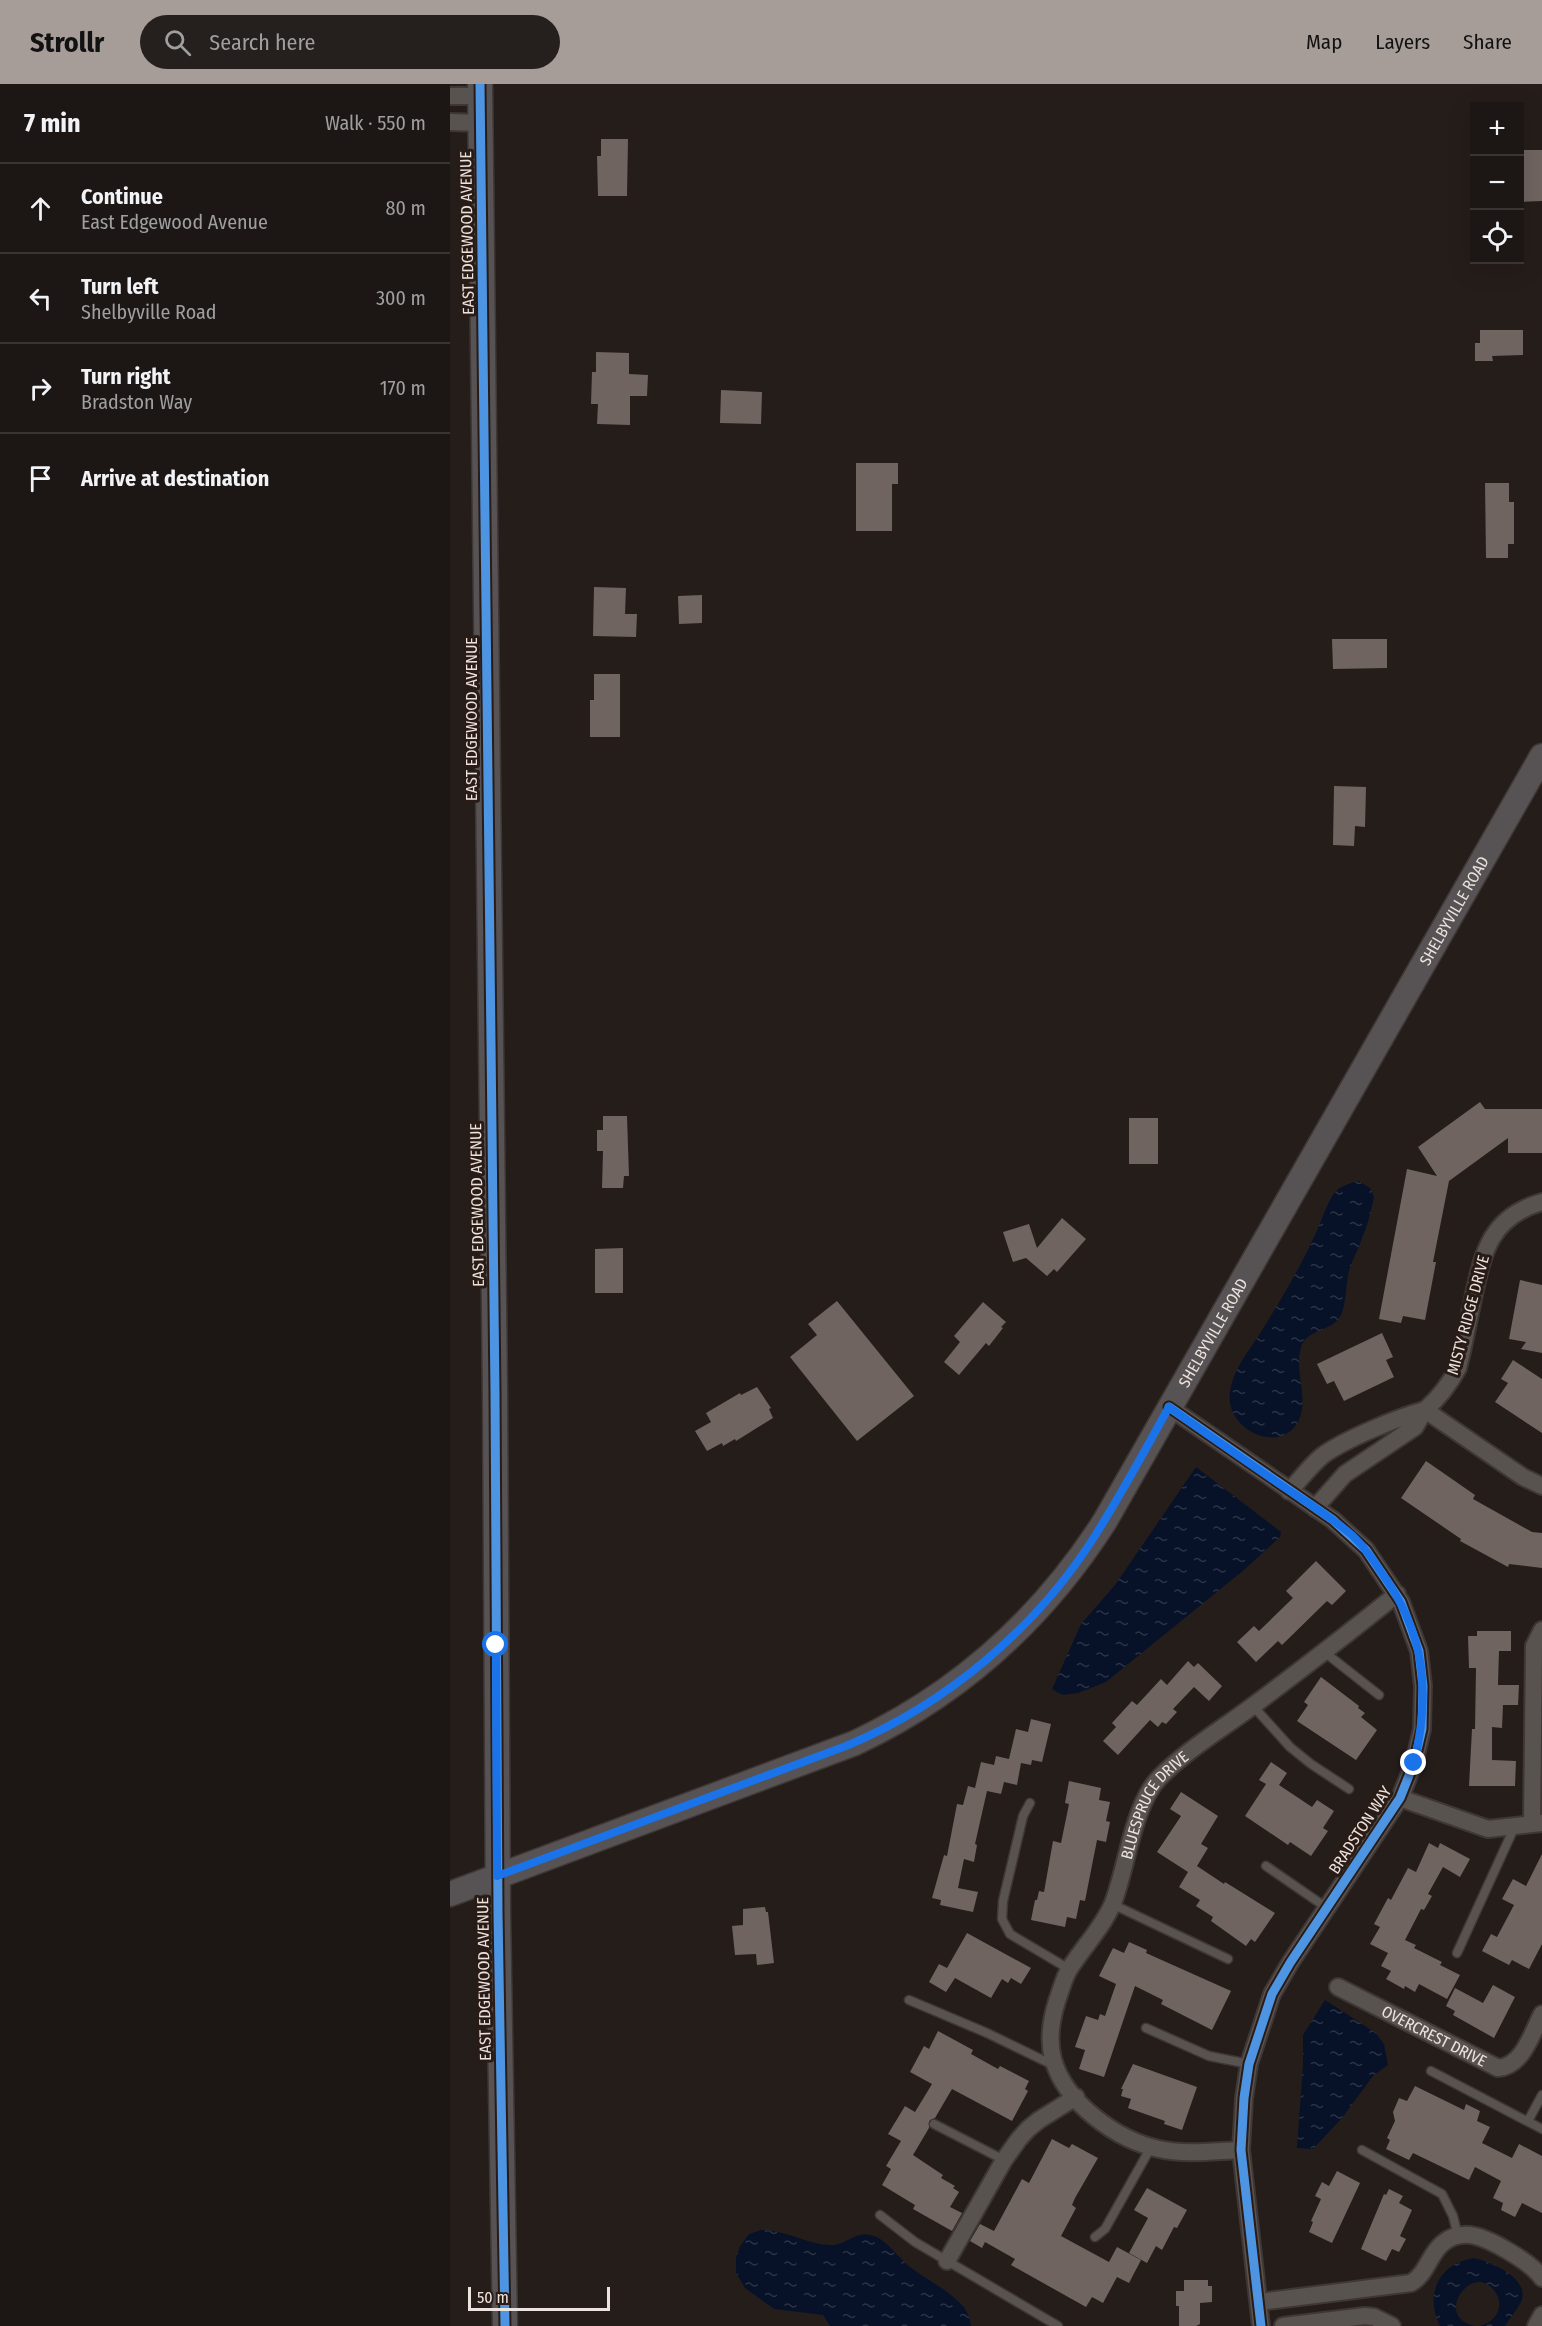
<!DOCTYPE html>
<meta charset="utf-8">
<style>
:root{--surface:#1c1614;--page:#251f1d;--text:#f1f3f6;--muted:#a09fa0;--line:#3a3534;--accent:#a69d99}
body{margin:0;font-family:"Fira Sans Condensed",sans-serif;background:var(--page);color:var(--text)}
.controls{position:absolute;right:18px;top:18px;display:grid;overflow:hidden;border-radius:0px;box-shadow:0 6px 24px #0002}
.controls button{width:54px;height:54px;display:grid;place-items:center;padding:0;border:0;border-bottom:2px solid var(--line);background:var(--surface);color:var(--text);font:30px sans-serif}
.scale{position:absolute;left:18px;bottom:15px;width:142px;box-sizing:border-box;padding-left:6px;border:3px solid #ece2de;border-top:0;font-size:16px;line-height:21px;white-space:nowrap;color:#ece2de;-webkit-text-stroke:4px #291c16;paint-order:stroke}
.stop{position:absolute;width:18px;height:18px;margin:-14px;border:4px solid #1a73e8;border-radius:50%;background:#fff}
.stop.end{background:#1a73e8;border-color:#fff;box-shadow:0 2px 6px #0008}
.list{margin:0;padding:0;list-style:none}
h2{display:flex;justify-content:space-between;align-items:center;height:78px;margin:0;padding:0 24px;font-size:26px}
h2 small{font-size:20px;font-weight:400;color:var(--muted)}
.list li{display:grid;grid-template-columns:39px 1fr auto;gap:18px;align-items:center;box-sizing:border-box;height:90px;padding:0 24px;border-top:2px solid var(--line)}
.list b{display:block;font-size:22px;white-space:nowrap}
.list p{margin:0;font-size:20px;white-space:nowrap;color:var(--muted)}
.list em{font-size:20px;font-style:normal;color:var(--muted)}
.icon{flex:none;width:33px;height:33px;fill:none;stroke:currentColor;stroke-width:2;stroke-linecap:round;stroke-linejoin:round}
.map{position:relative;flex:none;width:1092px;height:2242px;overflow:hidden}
header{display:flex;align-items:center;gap:36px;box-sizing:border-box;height:84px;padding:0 30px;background:var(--accent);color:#111}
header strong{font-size:28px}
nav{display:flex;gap:33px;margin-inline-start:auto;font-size:21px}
.search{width:420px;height:54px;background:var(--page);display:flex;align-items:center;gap:15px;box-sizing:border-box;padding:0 21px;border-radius:33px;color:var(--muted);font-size:22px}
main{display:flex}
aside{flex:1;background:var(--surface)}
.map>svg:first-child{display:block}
</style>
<header>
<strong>Strollr</strong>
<div class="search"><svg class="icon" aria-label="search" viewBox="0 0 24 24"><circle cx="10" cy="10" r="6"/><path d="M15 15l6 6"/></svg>Search here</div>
<nav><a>Map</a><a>Layers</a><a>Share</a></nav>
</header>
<main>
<aside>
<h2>7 min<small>Walk · 550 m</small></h2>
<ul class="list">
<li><svg class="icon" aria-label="ahead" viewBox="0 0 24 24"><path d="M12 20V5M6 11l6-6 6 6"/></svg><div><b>Continue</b><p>East Edgewood Avenue</p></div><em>80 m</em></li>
<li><svg class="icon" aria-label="left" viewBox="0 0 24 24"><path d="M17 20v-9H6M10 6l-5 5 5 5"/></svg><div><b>Turn left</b><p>Shelbyville Road</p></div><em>300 m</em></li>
<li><svg class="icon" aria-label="right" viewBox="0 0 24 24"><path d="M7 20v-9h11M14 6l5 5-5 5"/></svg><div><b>Turn right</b><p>Bradston Way</p></div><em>170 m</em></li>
<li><svg class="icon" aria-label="arrive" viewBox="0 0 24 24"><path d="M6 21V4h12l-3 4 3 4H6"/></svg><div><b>Arrive at destination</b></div></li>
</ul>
</aside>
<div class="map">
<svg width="1092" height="2242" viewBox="0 0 1092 2242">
<defs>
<pattern id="water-ripples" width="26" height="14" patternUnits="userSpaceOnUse" patternTransform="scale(1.5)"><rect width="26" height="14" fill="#071127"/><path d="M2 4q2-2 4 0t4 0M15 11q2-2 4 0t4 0" fill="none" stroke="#2b3346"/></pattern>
</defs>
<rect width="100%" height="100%" fill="#251d1a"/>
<g fill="url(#water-ripples)">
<path d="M 909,1097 L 920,1104 L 924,1113 C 921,1128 917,1143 911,1157 C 908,1167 902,1176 899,1187 C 896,1199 896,1221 891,1231 C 882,1249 856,1244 851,1264 C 844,1287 859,1314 849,1336 C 831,1373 774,1345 780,1308 C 783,1285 799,1267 811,1248 C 830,1217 849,1186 864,1153 C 870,1141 877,1118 885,1108 C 892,1101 901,1099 909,1097 Z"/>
<path d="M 746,1383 L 831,1448 L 830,1453 L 794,1486 L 656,1598 L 628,1609 L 612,1611 L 602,1605 L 631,1540 L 665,1501 Z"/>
<path d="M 875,1916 L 926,1949 L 934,1960 L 938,1981 L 923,1992 L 892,2034 L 863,2065 L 847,2064 L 853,1981 L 853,1951 Z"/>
<path d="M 311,2146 C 337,2146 361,2162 383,2161 C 397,2160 406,2147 421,2151 C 437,2155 447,2173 460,2183 C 477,2196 497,2205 512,2221 C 517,2226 520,2235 521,2242 L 380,2242 L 373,2231 L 324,2225 L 295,2204 L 286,2189 L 286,2174 L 290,2162 L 299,2150 Z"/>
<path d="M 1024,2174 C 1041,2178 1081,2194 1071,2218 C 1067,2226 1060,2234 1055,2242 L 1030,2242 C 1044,2239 1054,2225 1047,2211 C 1026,2172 980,2233 1025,2242 L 990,2242 C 974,2211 989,2179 1024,2174 Z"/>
</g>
<g fill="#6f6460">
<path d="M 151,55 L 178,55 L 177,112 L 148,112 L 147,72 L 151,72 Z"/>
<path d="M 1070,66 L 1092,66 L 1092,117 L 1070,118 Z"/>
<path d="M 1030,246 L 1073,246 L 1073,271 L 1042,272 L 1043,277 L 1025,277 L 1025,259 L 1030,259 Z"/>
<path d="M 146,268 L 179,269 L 179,290 L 198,291 L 197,312 L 180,312 L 180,341 L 147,340 L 148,320 L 141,320 L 142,288 L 146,288 Z"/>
<path d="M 271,306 L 312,308 L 311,340 L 270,339 Z"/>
<path d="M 406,379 L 448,379 L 448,400 L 442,400 L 442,447 L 406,447 Z"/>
<path d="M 1035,399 L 1059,399 L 1059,418 L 1064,418 L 1064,460 L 1058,460 L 1058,474 L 1036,474 Z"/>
<path d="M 144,503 L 176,504 L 175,530 L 187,530 L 186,553 L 143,552 Z"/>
<path d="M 252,511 L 252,539 L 229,540 L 228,512 Z"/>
<path d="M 882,555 L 937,555 L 937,584 L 883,585 Z"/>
<path d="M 144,590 L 170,590 L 170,653 L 140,653 L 140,616 L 144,616 Z"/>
<path d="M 884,702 L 916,703 L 915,743 L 905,742 L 904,762 L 883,761 Z"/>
<path d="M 1030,1018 L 1035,1025 L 1092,1025 L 1092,1069 L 1058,1069 L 1058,1054 L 999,1097 L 983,1178 L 986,1178 L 975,1236 L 953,1232 L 951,1239 L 929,1235 L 957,1085 L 987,1092 L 968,1063 Z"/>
<path d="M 153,1032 L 177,1032 L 179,1092 L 174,1092 L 173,1104 L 152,1104 L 153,1067 L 147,1067 L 147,1046 L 153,1046 Z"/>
<rect x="679" y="1034" width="29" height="46"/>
<path d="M 612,1134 L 636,1155 L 607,1188 L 604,1185 L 597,1192 L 576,1174 L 563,1178 L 553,1148 L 579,1140 L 587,1164 Z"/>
<path d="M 173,1164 L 173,1209 L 145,1209 L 145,1165 Z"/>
<path d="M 1070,1196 L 1092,1201 L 1092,1269 L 1071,1265 L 1076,1258 L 1059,1255 Z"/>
<path d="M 387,1217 L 464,1312 L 407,1357 L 340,1273 L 367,1251 L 358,1240 Z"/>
<path d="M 533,1218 L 556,1238 L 551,1243 L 553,1244 L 539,1262 L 536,1259 L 509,1291 L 494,1278 L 510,1258 L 504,1252 Z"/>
<path d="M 932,1249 L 943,1273 L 936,1276 L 944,1293 L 894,1317 L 884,1297 L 877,1300 L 867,1280 Z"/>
<path d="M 1063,1276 L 1092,1295 L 1092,1349 L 1045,1318 L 1058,1299 L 1051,1295 Z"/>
<path d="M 307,1303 L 321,1324 L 319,1325 L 323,1334 L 286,1357 L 285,1355 L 273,1362 L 272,1359 L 257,1367 L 245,1347 L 261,1338 L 256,1329 L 290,1309 L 291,1311 Z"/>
<path d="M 976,1377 L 1025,1411 L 1023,1415 L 1082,1448 L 1092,1449 L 1092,1484 L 1059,1480 L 1058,1483 L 1010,1457 L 1011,1455 L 951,1414 Z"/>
<path d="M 866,1477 L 896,1507 L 882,1521 L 877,1517 L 832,1561 L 828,1557 L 806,1578 L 787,1558 L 804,1542 L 809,1547 L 843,1514 L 836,1507 Z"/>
<path d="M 1027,1547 L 1061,1547 L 1061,1567 L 1049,1567 L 1048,1601 L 1069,1601 L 1068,1621 L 1053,1621 L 1052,1644 L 1042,1643 L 1042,1676 L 1066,1677 L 1065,1702 L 1019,1702 L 1022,1645 L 1025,1645 L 1026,1584 L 1019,1584 L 1018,1552 L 1027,1552 Z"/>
<path d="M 738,1577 L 744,1583 L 748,1579 L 772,1602 L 759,1617 L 744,1603 L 723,1625 L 727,1628 L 716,1640 L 712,1638 L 708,1643 L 700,1636 L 668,1671 L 653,1657 L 666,1643 L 662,1639 L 682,1617 L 687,1621 L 711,1595 L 717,1601 Z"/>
<path d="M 871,1593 L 909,1622 L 908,1624 L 915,1629 L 911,1633 L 927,1646 L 906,1676 L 847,1637 L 858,1621 L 854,1618 Z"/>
<path d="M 581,1635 L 601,1640 L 592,1678 L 582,1676 L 581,1681 L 571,1679 L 567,1701 L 554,1698 L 551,1710 L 537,1707 L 525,1760 L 527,1761 L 524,1778 L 514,1775 L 508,1804 L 528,1808 L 523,1828 L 490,1821 L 491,1816 L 482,1814 L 494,1771 L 497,1772 L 507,1720 L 513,1721 L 518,1702 L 525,1704 L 531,1678 L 544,1681 L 546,1672 L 559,1675 L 566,1645 L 578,1648 Z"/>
<path d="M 821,1678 L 837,1689 L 829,1701 L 862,1723 L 867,1716 L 884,1727 L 873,1744 L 878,1747 L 861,1772 L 840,1758 L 838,1761 L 795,1732 L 816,1700 L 809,1696 Z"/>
<path d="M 619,1697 L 651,1704 L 649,1716 L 660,1718 L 656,1737 L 660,1738 L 656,1758 L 647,1756 L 635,1817 L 630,1816 L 626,1835 L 617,1833 L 615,1843 L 581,1836 L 585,1816 L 587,1816 L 589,1807 L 594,1808 L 603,1757 L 611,1759 L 619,1720 L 615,1719 Z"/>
<path d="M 731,1708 L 768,1732 L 751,1760 L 758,1764 L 747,1782 L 774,1800 L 775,1798 L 825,1829 L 805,1858 L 801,1855 L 796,1862 L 761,1837 L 763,1833 L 746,1822 L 750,1816 L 729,1803 L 738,1788 L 707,1768 L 731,1732 L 720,1725 Z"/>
<path d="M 979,1759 L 988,1764 L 990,1759 L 1020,1775 L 1010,1793 L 993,1783 L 978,1810 L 982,1812 L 974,1826 L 971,1825 L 955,1856 L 966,1861 L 964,1864 L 992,1878 L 990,1881 L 1010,1891 L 997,1915 L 969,1900 L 965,1908 L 955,1902 L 954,1905 L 936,1895 L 941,1887 L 931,1882 L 938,1869 L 920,1860 L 930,1843 L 924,1840 L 938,1814 L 941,1816 L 958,1784 L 966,1788 Z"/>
<path d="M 1092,1770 L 1092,1860 L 1079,1885 L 1062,1876 L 1059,1881 L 1032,1867 L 1041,1850 L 1047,1853 L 1064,1821 L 1052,1815 L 1063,1795 L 1076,1802 Z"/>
<path d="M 315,1823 L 316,1828 L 318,1828 L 324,1879 L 307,1881 L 306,1870 L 285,1871 L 282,1842 L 293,1841 L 293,1825 Z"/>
<path d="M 517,1849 L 581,1884 L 571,1900 L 561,1894 L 558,1899 L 552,1895 L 541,1914 L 505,1894 L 496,1908 L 479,1898 L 489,1880 L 497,1884 Z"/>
<path d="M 679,1858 L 697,1866 L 696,1869 L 781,1907 L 762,1946 L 711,1920 L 713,1916 L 685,1902 L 654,1993 L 629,1985 L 635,1966 L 625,1963 L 636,1932 L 648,1936 L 650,1930 L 655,1932 L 666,1900 L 649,1892 L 663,1864 L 674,1869 Z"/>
<path d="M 1043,1901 L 1065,1913 L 1044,1954 L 1003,1931 L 1005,1927 L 996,1922 L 1005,1904 L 1033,1919 Z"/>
<path d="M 488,1947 L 523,1966 L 521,1970 L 548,1985 L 550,1982 L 579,1997 L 575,2005 L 578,2007 L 562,2037 L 502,2005 L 485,2034 L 479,2037 L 479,2044 L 463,2071 L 493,2091 L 491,2094 L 505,2102 L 503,2104 L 509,2108 L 500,2123 L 512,2129 L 502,2147 L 463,2125 L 465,2121 L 432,2101 L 441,2085 L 436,2082 L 451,2057 L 438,2050 L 455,2022 L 465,2028 L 482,2000 L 460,1988 L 474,1962 L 479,1965 Z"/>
<path d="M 683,1980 L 747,2003 L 732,2046 L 714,2040 L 715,2037 L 678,2024 L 681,2015 L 671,2012 L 673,2005 L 671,2005 Z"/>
<path d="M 965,2002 L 1014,2026 L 1016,2020 L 1030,2027 L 1027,2037 L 1040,2043 L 1032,2059 L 1062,2074 L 1069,2060 L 1092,2072 L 1092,2129 L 1072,2119 L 1065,2133 L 1051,2126 L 1053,2119 L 1043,2114 L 1051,2097 L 1025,2083 L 1019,2096 L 963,2069 L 959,2076 L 936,2065 L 940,2056 L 937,2054 L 945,2037 L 943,2028 L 949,2014 L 957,2017 Z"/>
<path d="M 602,2055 L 619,2064 L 622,2060 L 648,2074 L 625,2114 L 622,2121 L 626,2124 L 611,2152 L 659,2178 L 667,2163 L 691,2176 L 679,2199 L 667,2193 L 653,2219 L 642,2213 L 636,2223 L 561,2181 L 565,2175 L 535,2158 L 532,2164 L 520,2157 L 530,2140 L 544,2147 L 572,2095 L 579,2099 Z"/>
<path d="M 887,2087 L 910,2099 L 882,2159 L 859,2148 L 863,2138 L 861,2137 L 871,2115 L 865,2112 L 872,2098 L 879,2102 Z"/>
<path d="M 697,2104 L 737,2126 L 727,2144 L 724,2143 L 712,2166 L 706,2162 L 697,2179 L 679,2169 L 698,2134 L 684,2126 Z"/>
<path d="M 939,2105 L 953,2112 L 949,2119 L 962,2126 L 950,2152 L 956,2155 L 949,2168 L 942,2165 L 936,2177 L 911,2165 L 934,2110 L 936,2111 Z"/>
<path d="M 734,2196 L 758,2196 L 758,2202 L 762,2202 L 762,2218 L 750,2219 L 750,2240 L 746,2242 L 729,2242 L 729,2222 L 726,2222 L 726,2207 L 734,2207 Z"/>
</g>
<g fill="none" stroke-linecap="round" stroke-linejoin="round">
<g stroke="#3e3735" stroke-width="11">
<g id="lane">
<path d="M 873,1567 L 929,1611"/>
<path d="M 803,1622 L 840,1663 L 861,1680 L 899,1705"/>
<path d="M 580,1719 L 573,1732 L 553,1817 L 552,1835 L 560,1850 L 619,1885"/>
<path d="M 816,1782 L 877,1824"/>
<path d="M 662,1820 L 778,1875"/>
<path d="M 1007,1869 L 1065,1742"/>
<path d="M 459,1916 L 537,1949 L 603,1981"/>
<path d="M 696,1944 L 759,1972 L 799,1980"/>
<path d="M 981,1987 L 1092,2045"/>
<path d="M 1078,2037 L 1092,2011"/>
<path d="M 484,2040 L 554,2076"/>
<path d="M 912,2066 L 992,2110 L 1003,2132 L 1008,2152"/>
<path d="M 430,2131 L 465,2158 L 608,2242"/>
<path d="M 645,2153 L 655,2145 L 701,2063"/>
</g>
</g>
<g stroke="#3e3735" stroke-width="20">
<g id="street">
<path d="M 0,12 L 30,12"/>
<path d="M 0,38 L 31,39"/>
<path d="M 1092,1118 C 1040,1133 1033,1168 1023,1215 C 1018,1238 1014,1261 1008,1284 C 999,1301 990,1313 975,1326 L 1073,1393 L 1092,1402"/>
<path d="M 719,1323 L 883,1436 L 916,1466 L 951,1518 L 969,1567 L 973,1602 L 972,1645 L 964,1679 L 950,1714 L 840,1879 L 822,1910 L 799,1980 L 794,2014 L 791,2066 L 811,2242"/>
<path d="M 839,1407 C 850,1396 860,1382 872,1372 C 893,1356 949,1333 975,1326 L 965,1343 L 895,1390 L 865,1424"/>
<path d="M 950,1714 L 1038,1745 L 1092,1739"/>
<path d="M 1082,1739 L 1084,1562 L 1092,1546"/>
<path id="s1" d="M 888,1903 L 1048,1984 C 1073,1982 1082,1949 1092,1930"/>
<path id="s2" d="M 791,2066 C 764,2067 736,2071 709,2065 C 667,2056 615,2019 603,1975 C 598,1956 601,1936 607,1917 C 611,1906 614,1893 620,1884 C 634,1862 653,1843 663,1819 C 677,1783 683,1720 710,1693 C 738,1665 772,1645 804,1621 C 852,1585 900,1548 947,1510"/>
<path d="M 497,2177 L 554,2076 L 569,2055 L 578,2045 L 589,2036 L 626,2013"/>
<path d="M 809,2218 L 961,2199 C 977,2190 979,2170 993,2159 C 1000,2153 1010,2150 1020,2151 C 1038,2153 1081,2178 1092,2194"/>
<path d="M 833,2242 L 915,2232 L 924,2233 L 942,2242"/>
<path d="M 1086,2242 L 1092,2231"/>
</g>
</g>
<g stroke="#3e3735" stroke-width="27">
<g id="secondary">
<path d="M 30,0 L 45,1308 L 48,1829 L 55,2242"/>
<path id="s3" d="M 0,1810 L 405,1659 C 509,1610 593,1534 655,1437 L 1092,672"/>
</g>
</g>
<use href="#lane" stroke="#595350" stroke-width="8"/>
<use href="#street" stroke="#595350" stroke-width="16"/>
<use href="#secondary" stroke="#575354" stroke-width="24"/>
<g stroke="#291c16" stroke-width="13">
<g id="cycleway">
<path d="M 30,0 L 45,1308 L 48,1829 L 55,2242"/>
<path d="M 719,1323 L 883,1436 L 916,1466 L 951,1518 L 969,1567 L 973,1602 L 972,1645 L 964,1679 L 950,1714 L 840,1879 L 822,1910 L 799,1980 L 794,2014 L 791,2066 L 811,2242"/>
</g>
</g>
<use href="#cycleway" stroke="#4d94e3" stroke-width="9"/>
</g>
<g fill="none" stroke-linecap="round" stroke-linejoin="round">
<path stroke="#1a73e8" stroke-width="8" d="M 46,1561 L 47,1792 L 396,1662 C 497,1620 588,1543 646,1450 C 672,1409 695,1366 719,1323 C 755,1349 792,1374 828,1399 C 853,1416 880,1432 903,1452 C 914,1463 923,1475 931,1488 C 975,1548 981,1608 964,1679"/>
</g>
<g text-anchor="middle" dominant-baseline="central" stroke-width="6" stroke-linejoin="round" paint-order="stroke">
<g font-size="16" fill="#ece2de" stroke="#291c16">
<text transform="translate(17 149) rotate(-91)">EAST EDGEWOOD AVENUE</text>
<text transform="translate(21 635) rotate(-90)">EAST EDGEWOOD AVENUE</text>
<text stroke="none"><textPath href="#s3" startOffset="1474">SHELBYVILLE ROAD</textPath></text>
<text transform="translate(27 1121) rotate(-91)">EAST EDGEWOOD AVENUE</text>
<text transform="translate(1018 1231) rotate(-75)">MISTY RIDGE DRIVE</text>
<text stroke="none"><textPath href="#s3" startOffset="988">SHELBYVILLE ROAD</textPath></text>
<text stroke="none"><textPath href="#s2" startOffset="508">BLUESPRUCE DRIVE</textPath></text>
<text transform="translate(910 1746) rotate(-57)">BRADSTON WAY</text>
<text transform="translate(34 1895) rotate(-91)">EAST EDGEWOOD AVENUE</text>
<text stroke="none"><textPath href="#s1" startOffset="108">OVERCREST DRIVE</textPath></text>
</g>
</g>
</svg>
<div class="controls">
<button>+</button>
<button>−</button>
<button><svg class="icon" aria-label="locate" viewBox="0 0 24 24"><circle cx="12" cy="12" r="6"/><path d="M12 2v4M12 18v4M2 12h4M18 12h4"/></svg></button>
</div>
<div class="scale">50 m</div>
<div class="stop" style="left:46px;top:1561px"></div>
<div class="stop end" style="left:964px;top:1679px"></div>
</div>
</main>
